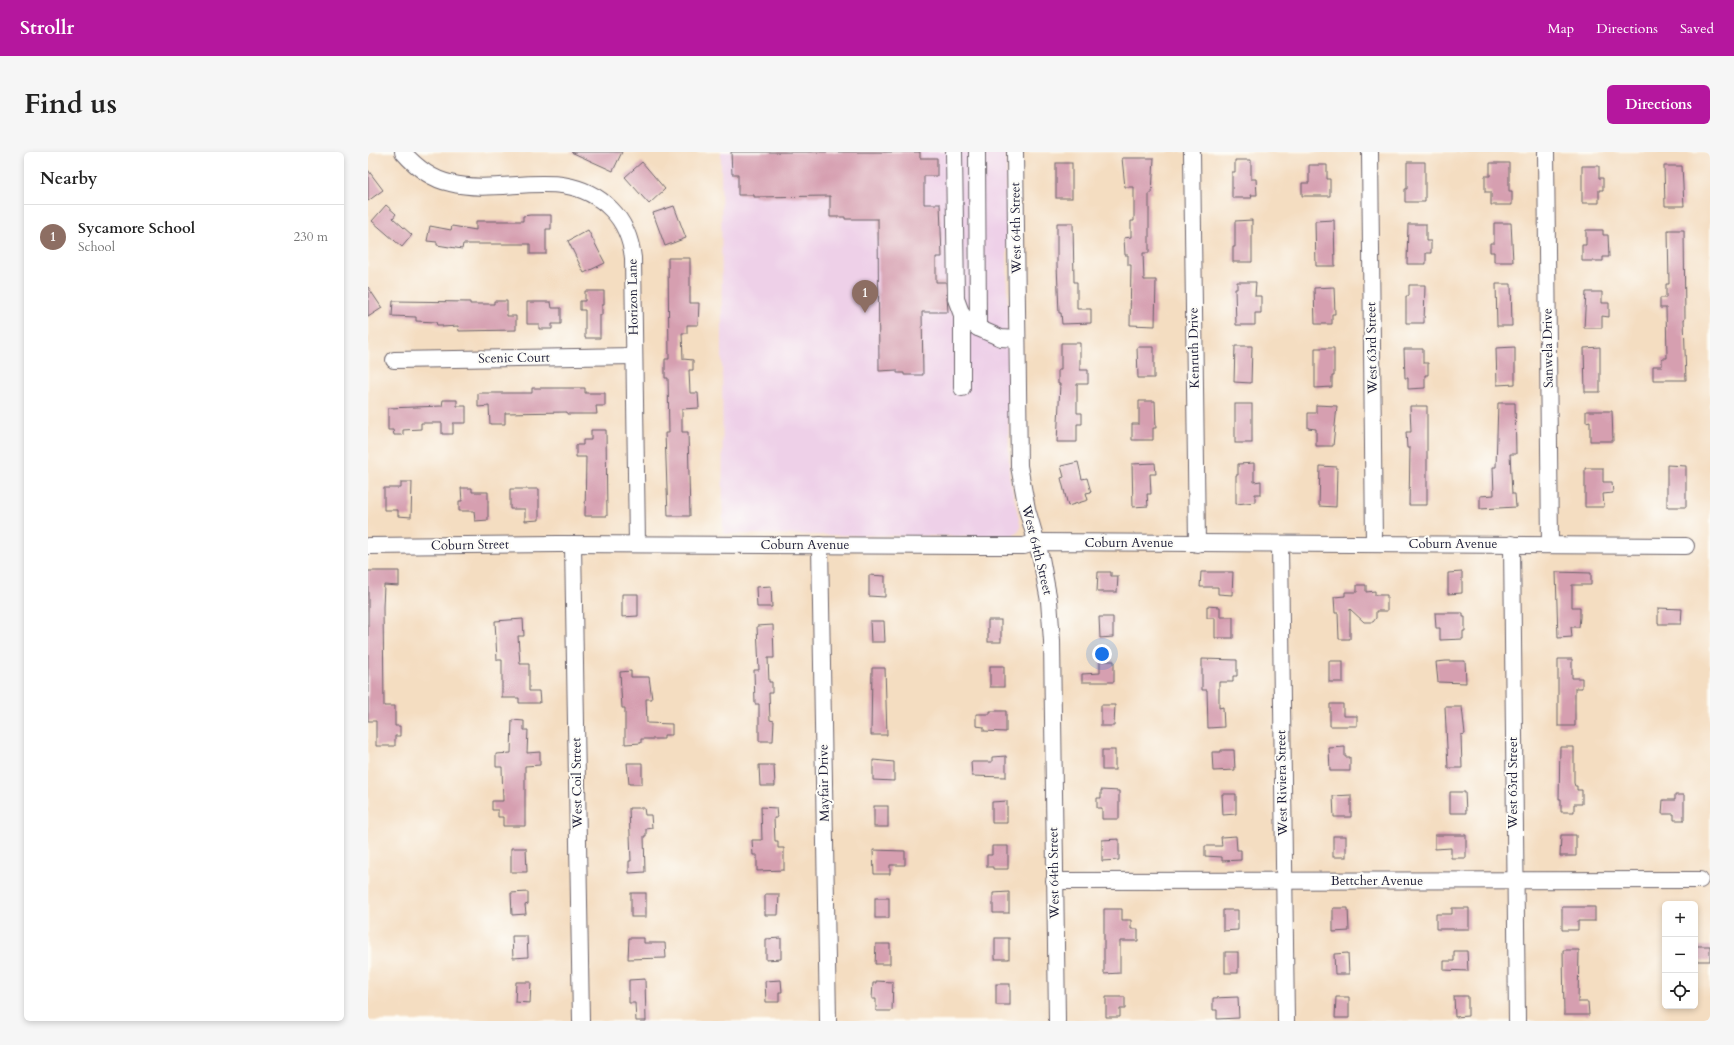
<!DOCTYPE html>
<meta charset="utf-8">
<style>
:root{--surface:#fff;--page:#f6f6f6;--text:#222;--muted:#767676;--line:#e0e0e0;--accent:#b5179e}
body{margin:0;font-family:Cardo,serif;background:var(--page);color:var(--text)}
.controls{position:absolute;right:12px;bottom:12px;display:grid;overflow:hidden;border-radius:6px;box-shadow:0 2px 6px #0003}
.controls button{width:36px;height:36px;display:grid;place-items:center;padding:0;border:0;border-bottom:1px solid var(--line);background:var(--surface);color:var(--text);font:20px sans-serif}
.you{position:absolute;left:734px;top:502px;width:14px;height:14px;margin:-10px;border:3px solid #fff;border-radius:50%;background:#1a73e8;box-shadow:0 0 0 6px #1a73e833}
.badge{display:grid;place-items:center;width:26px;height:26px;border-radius:50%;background:var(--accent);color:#fff;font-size:13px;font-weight:700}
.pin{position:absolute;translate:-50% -33px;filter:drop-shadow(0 1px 2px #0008)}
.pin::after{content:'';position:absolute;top:21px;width:14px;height:12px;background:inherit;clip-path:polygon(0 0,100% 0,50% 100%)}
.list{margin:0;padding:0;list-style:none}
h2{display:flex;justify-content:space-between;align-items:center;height:52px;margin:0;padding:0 16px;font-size:17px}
h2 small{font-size:13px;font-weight:400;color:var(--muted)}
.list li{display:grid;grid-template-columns:26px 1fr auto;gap:12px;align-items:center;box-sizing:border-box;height:64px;padding:0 16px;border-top:1px solid var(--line)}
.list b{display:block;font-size:15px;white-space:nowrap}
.list p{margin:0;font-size:13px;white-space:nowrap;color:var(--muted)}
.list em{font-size:13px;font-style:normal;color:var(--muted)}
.icon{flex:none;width:22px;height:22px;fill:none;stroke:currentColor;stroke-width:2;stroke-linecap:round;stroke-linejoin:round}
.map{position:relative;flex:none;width:1342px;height:869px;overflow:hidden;border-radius:6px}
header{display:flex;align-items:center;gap:24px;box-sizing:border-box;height:56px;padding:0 20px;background:var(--accent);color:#fff}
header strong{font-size:19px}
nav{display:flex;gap:22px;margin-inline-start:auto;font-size:14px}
.intro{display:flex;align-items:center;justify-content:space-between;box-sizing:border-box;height:96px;padding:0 24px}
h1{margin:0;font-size:28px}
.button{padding:10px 18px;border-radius:6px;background:var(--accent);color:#fff;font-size:14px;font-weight:700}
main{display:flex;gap:24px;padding:0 24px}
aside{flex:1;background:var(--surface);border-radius:6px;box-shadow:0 2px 6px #0003}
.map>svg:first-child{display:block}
</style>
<header>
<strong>Strollr</strong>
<nav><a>Map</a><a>Directions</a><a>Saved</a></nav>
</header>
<div class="intro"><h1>Find us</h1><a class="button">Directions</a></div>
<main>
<aside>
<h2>Nearby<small></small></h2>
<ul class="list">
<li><span class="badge" style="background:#8d6e63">1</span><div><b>Sycamore School</b><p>School</p></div><em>230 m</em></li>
</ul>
</aside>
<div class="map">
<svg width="1342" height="869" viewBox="0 0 1342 869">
<rect width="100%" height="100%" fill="#fdfcf7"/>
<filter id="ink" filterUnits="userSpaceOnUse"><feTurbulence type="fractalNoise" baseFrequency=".025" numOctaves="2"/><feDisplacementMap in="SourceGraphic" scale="8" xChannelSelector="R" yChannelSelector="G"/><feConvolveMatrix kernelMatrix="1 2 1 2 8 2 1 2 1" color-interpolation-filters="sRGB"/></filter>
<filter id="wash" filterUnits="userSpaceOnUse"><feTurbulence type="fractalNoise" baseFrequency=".012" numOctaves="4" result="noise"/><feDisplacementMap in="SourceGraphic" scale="16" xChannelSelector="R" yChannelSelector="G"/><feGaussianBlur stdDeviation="0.9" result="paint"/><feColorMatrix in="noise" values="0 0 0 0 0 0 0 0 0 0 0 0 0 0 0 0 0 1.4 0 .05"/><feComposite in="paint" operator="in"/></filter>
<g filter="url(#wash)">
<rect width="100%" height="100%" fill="#f4ddc1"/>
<path fill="#eed0e8" d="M 353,0 L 638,0 L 641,323 L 653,376 L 644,385 L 355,382 Z"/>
<g id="blocks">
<g fill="#d69fb0">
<path d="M 203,0 L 254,0 L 245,19 Z"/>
<path d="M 363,0 L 552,0 L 552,6 L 569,6 L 569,24 L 556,24 L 556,52 L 572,52 L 574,105 L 568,105 L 568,130 L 578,130 L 580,160 L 554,160 L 555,223 L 536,223 L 536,221 L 529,221 L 529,218 L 511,219 L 510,67 L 477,67 L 477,65 L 462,65 L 462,44 L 386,45 L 386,43 L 370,43 L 370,22 L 364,22 Z"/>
<path d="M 754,6 L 786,6 L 784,41 L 781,41 L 781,101 L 775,101 L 776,128 L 788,128 L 787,174 L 762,173 L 763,113 L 760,113 L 760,103 L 757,103 L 756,86 L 763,85 L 763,69 L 766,69 L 766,35 L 757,35 Z"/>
<path d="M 867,8 L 883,8 L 883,27 L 888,27 L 889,43 L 883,43 L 884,46 L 864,46 L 864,20 L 867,20 Z"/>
<path d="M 274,10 L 297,37 L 281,52 L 257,25 Z"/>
<path d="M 1039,10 L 1057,10 L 1057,50 L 1037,50 L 1037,37 L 1039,37 Z"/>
<rect x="688" y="11" width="16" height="35"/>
<path d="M 1122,11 L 1141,11 L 1141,39 L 1144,39 L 1144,53 L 1123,53 L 1123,40 L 1117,40 L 1117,24 L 1122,24 Z"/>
<path d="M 941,13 L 959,13 L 959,27 L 962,27 L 962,44 L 934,44 L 934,31 L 941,31 Z"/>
<path d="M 1214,14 L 1231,14 L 1231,26 L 1235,26 L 1235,38 L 1231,38 L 1231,51 L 1214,51 Z"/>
<path d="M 1296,14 L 1314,14 L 1316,54 L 1297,54 Z"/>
<path d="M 0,18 L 15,38 L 0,49 Z"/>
<path d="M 18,53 L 28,62 L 25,66 L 44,83 L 34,95 L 4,69 Z"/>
<path d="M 306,54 L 318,86 L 297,94 L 285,61 Z"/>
<path d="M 162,63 L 183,63 L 183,77 L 178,77 L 178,102 L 162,102 L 162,92 L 95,92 L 94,97 L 69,93 L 69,90 L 59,89 L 62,74 L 83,78 L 84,74 L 108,78 L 108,69 L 155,69 L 155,64 Z"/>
<path d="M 884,68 L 884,110 L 865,110 L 865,95 L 867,95 L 867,69 Z"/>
<path d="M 966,68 L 967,114 L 948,114 L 947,69 Z"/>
<path d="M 689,71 L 705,71 L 706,130 L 709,130 L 709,157 L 723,157 L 723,171 L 694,172 L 693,161 L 691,161 L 689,113 Z"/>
<path d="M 1126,71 L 1143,71 L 1145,110 L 1126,110 L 1126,100 L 1122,100 L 1122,91 L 1126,91 Z"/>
<path d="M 1040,72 L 1058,72 L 1058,89 L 1063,89 L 1063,101 L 1058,101 L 1058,112 L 1039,112 Z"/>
<path d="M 220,78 L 237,111 L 216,121 L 200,89 Z"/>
<path d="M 1218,78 L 1235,78 L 1235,83 L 1240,83 L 1241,105 L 1235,105 L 1235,109 L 1214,109 L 1214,93 L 1218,93 Z"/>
<path d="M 1300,78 L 1316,78 L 1317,167 L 1316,167 L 1318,228 L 1285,228 L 1285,214 L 1294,214 L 1294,206 L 1299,206 L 1298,156 L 1292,156 L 1292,146 L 1298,146 L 1298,132 L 1301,132 Z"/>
<path d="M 300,106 L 322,106 L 322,151 L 331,151 L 330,173 L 319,173 L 319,181 L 314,181 L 315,207 L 325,208 L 325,218 L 321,218 L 322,241 L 330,241 L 331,256 L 314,257 L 314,280 L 320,280 L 322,364 L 300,364 L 297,281 L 301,281 L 300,226 L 297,226 L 297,207 L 301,207 Z"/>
<path d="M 869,130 L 888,130 L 887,144 L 893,144 L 893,161 L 887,161 L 887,173 L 868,173 L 867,137 L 869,137 Z"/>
<path d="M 1128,132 L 1143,132 L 1144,174 L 1129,174 Z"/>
<path d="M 1041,133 L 1057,133 L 1056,171 L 1038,171 L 1038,144 L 1041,144 Z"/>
<path d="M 0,135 L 14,156 L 0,165 Z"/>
<path d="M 966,135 L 967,162 L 964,162 L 964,172 L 947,172 L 946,136 Z"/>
<path d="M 217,139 L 236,139 L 236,153 L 234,153 L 234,163 L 232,163 L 232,186 L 217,186 L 217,158 L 212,158 L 212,149 L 217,149 Z"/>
<path d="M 1218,140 L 1234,140 L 1234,151 L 1241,151 L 1241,165 L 1234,164 L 1234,176 L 1216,176 Z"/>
<path d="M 25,149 L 102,150 L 102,152 L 126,152 L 126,149 L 139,149 L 139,164 L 148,164 L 148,178 L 91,179 L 90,174 L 74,175 L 74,173 L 69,173 L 68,170 L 48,169 L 48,165 L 24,164 Z"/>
<path d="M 159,150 L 183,150 L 184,156 L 193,156 L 193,172 L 184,172 L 184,177 L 171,177 L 171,172 L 159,172 Z"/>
<path d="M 693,191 L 712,191 L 712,218 L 720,218 L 720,232 L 709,232 L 709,261 L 714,261 L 714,272 L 709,272 L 709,290 L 689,290 L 692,232 L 690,232 L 690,218 L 693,218 Z"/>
<path d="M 867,194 L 884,194 L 883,231 L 866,230 Z"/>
<path d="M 769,195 L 786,195 L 786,226 L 770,226 Z"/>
<path d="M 1147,195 L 1147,232 L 1129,233 L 1128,196 Z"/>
<path d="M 1232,195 L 1232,240 L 1217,240 L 1216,196 Z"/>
<path d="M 947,196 L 966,196 L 966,224 L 964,224 L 964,235 L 947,236 Z"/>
<path d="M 1036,197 L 1055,197 L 1055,211 L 1060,211 L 1060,223 L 1057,223 L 1057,236 L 1040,237 L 1040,226 L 1037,226 Z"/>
<path d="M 164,236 L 217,236 L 217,241 L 237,241 L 237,254 L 228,254 L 229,262 L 199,262 L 199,260 L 137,261 L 137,272 L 122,272 L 121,254 L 110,255 L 110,241 L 164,241 Z"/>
<path d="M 75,248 L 89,248 L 89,254 L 98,254 L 98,271 L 85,271 L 85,282 L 74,282 L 74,271 L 53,271 L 53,277 L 35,278 L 35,283 L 26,283 L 25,278 L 20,278 L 20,256 L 74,254 Z"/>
<path d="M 771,249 L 787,249 L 788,276 L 785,276 L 785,288 L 764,288 L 764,272 L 771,272 Z"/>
<path d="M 1130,251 L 1147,251 L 1148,302 L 1142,302 L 1144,342 L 1147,342 L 1148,355 L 1112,357 L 1112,344 L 1126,343 L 1125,315 L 1128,315 Z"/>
<rect x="867" y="252" width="17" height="39"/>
<path d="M 948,253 L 969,254 L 965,294 L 948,294 L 948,277 L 940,276 L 940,261 L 948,261 Z"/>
<path d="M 1042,254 L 1059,254 L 1059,353 L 1041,353 L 1042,296 L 1039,296 L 1038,280 L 1043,280 Z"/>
<path d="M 1218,259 L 1244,259 L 1245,289 L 1222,289 L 1222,269 L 1218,270 Z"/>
<path d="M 223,278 L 238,278 L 239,364 L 217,364 L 218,305 L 208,305 L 208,293 L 215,293 L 215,288 L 223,288 Z"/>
<path d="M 710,310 L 714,327 L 719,326 L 723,340 L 718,341 L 720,348 L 700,354 L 693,326 L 696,325 L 693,314 Z"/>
<path d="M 787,311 L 788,322 L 782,322 L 783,342 L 779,342 L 780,354 L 765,355 L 764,312 Z"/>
<path d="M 886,311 L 886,330 L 893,329 L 893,342 L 887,342 L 887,350 L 868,352 L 868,323 L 870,323 L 870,312 Z"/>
<path d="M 1299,313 L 1318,314 L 1318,355 L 1299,355 Z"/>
<path d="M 952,314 L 969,315 L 968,355 L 951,354 Z"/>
<path d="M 1217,316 L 1235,316 L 1235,330 L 1244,330 L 1245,341 L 1235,342 L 1236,355 L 1217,355 Z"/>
<path d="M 33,330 L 44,330 L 43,365 L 30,364 L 30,358 L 16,358 L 16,336 L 33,336 Z"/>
<path d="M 93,336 L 104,336 L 104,340 L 120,340 L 120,368 L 107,369 L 106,359 L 91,359 L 91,349 L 94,349 Z"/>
<path d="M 142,337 L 171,337 L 171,368 L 157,369 L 157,357 L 142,357 Z"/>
<path d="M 0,419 L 31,419 L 31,434 L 16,433 L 15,455 L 16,554 L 27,554 L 27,574 L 32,574 L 32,584 L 27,584 L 27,594 L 8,594 L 8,569 L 0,569 Z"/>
<path d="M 730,420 L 743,420 L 743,424 L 750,424 L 749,440 L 729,440 Z"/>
<path d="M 833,420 L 865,420 L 864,443 L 850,442 L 850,435 L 832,435 Z"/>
<path d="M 1094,420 L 1094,441 L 1080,442 L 1080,421 Z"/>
<path d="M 1188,420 L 1223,421 L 1223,433 L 1204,433 L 1204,455 L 1212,455 L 1212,465 L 1211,475 L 1203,475 L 1204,485 L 1190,486 Z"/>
<path d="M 501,423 L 517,424 L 517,445 L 501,444 Z"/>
<path d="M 989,433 L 998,433 L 998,440 L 1007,439 L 1007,443 L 1019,443 L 1019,459 L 1008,459 L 1008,466 L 1005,470 L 996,470 L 982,457 L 982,487 L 971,487 L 970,461 L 967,461 L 966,445 L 977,444 L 977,440 L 989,440 Z"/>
<path d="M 403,434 L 404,455 L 389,455 L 388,435 Z"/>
<path d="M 254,442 L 270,442 L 270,464 L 254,465 Z"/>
<path d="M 839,454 L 852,455 L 852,465 L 865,465 L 865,486 L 847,486 L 847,466 L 839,466 Z"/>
<path d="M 1290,456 L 1314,457 L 1313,472 L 1290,472 Z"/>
<path d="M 1067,461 L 1095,461 L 1095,465 L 1097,465 L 1097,479 L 1095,479 L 1095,487 L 1072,488 L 1072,476 L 1068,476 Z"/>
<path d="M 731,465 L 745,465 L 745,485 L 732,486 Z"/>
<path d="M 155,467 L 156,484 L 150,484 L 152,512 L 161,512 L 161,539 L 171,539 L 172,551 L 151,551 L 151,546 L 134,546 L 134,508 L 129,508 L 127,469 Z"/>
<rect x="620" y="468" width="13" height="22"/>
<path d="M 502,469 L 516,469 L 517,490 L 503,490 Z"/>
<path d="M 405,473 L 406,506 L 400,506 L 401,530 L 404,530 L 404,541 L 401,541 L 402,568 L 406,569 L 405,589 L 391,589 L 391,552 L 387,552 L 386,518 L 391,518 L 389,474 Z"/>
<path d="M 834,507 L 869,508 L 869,524 L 865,524 L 865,530 L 851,530 L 851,556 L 855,555 L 856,575 L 840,576 L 839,538 L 834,538 Z"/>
<path d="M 1190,507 L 1204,507 L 1204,526 L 1214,526 L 1214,536 L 1207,536 L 1207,574 L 1190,574 Z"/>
<path d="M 732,509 L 746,509 L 746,530 L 714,530 L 714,522 L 732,521 Z"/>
<rect x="961" y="509" width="14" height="21"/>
<path d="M 1078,509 L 1097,509 L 1098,531 L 1070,530 L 1068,510 Z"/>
<rect x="622" y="514" width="14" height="21"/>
<path d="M 504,516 L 517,516 L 519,583 L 503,583 Z"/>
<path d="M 263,519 L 263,525 L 281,525 L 284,547 L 278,547 L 279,571 L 304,572 L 304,583 L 296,583 L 296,587 L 273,587 L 273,591 L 257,592 L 257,556 L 254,556 L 252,520 Z"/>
<path d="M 962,552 L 975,552 L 975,564 L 989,564 L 989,574 L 962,574 Z"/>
<path d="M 733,553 L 747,553 L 746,574 L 733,574 Z"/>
<path d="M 1077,555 L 1094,555 L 1097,582 L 1093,583 L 1094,616 L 1080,616 Z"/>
<path d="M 622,559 L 638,559 L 638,580 L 616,579 L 616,575 L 608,574 L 608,562 L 622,562 Z"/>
<path d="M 144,568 L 156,569 L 156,578 L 160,578 L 159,601 L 172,600 L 172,613 L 157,614 L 157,674 L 135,674 L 135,665 L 130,665 L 130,658 L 124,658 L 124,649 L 135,649 L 134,615 L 128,615 L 128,602 L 143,601 Z"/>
<path d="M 977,595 L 977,605 L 982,605 L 982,619 L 962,619 L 961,596 Z"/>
<path d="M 1192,595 L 1206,595 L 1206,631 L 1207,634 L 1209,634 L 1209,638 L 1214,638 L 1214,652 L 1206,652 L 1206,660 L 1193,660 L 1193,647 L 1191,647 Z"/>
<rect x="734" y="598" width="13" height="20"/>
<path d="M 853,598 L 866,598 L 867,618 L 845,619 L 844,600 L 853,600 Z"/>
<path d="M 638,604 L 638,625 L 604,624 L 603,610 L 624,610 L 624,605 Z"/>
<path d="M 505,608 L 526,610 L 526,629 L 505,628 Z"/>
<path d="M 259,611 L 274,611 L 274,632 L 261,632 Z"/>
<path d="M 391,613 L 406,613 L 407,634 L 392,634 Z"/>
<path d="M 733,638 L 751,639 L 751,667 L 734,667 L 734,656 L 729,656 L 729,646 L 733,646 Z"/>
<path d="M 1082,640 L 1097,640 L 1098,661 L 1082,661 Z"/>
<path d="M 854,642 L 868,642 L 868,662 L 855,663 Z"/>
<path d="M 983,643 L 983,665 L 966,665 L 965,644 Z"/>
<path d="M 1307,643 L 1316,643 L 1316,668 L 1306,668 L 1306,662 L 1294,662 L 1295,648 L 1307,648 Z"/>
<path d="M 639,649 L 639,671 L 624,671 L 624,650 Z"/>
<rect x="506" y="654" width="14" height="21"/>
<path d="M 393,655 L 408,656 L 409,666 L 406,666 L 407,689 L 410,689 L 410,696 L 416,696 L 416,718 L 389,719 L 389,703 L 385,703 L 384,688 L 394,688 Z"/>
<path d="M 261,656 L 276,656 L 277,663 L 283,663 L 284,676 L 278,677 L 278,684 L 276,684 L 277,720 L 261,721 L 261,709 L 263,709 Z"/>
<path d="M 1067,683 L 1098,683 L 1098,706 L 1083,706 L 1083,696 L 1067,697 Z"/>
<path d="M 1193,683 L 1208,683 L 1208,704 L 1192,704 Z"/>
<path d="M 868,684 L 869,698 L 873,698 L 873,708 L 854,709 L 854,705 L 837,704 L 837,694 L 854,694 L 853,685 Z"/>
<rect x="965" y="684" width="13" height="21"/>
<path d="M 751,687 L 751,708 L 734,709 L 734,688 Z"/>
<path d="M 624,694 L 640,694 L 640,717 L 625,717 L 625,715 L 619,715 L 619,703 L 624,703 Z"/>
<path d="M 143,696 L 158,696 L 159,720 L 143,720 Z"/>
<path d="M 505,698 L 537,699 L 537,713 L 522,713 L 522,722 L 506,722 Z"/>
<path d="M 160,740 L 160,752 L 157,753 L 158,762 L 144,763 L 143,741 Z"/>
<path d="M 641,740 L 641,761 L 625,761 L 625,741 Z"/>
<rect x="263" y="741" width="15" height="24"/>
<path d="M 397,742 L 411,742 L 410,763 L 397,763 Z"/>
<rect x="507" y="746" width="14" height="20"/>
<path d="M 1194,755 L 1227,755 L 1227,769 L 1210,769 L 1210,778 L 1194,778 Z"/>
<path d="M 965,756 L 980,756 L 981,779 L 965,780 Z"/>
<path d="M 1084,756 L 1101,756 L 1101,777 L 1068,777 L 1068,762 L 1084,762 Z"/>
<path d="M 736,757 L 754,757 L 754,768 L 763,768 L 763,777 L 770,777 L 770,789 L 752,789 L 752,821 L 736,822 Z"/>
<path d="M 855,758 L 870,758 L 870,778 L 855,779 Z"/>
<path d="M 144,784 L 159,784 L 160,805 L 145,806 Z"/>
<path d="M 261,786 L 276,786 L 276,791 L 297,791 L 298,806 L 260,807 Z"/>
<path d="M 413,786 L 413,807 L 398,808 L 398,787 Z"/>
<rect x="627" y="786" width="14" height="21"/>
<path d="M 508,792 L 522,792 L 522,812 L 507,812 Z"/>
<rect x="1327" y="794" width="15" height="15"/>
<path d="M 1195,798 L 1211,798 L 1210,850 L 1220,850 L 1221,863 L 1196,863 Z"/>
<path d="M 1086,799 L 1099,799 L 1100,819 L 1076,818 L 1076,809 L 1086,809 Z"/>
<rect x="857" y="800" width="13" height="21"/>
<path d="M 980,801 L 981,822 L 967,822 L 966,802 Z"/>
<path d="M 277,827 L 278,869 L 268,869 L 267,851 L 261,851 L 261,828 Z"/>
<path d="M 413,828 L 414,840 L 411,840 L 411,850 L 398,850 L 397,829 Z"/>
<path d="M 508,829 L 525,830 L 524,859 L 508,859 L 508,847 L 504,847 L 505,831 L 508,831 Z"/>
<path d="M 148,830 L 163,830 L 162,851 L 147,850 Z"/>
<rect x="628" y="832" width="14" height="21"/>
<path d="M 1086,844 L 1100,844 L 1100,864 L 1087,865 Z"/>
<path d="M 738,845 L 757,845 L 757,857 L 752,857 L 752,865 L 738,865 Z"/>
<path d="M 870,845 L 871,866 L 849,867 L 849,858 L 845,858 L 845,846 Z"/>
<path d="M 968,845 L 981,845 L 981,866 L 967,866 Z"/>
</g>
</g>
</g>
<g filter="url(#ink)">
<use href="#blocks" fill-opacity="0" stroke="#6c636a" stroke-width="1"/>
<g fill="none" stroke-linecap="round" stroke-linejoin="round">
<g stroke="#6c636a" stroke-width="18">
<g id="minor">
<path d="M 35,0 C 48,15 63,27 82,31 C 137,45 197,11 243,57 C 257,71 263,88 265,106 L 269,392"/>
<path d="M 586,0 L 588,147 L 594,163 L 610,176"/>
<path d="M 609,0 L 610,176 L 633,186 L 649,187"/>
<path d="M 647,0 L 651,314 L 659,357 L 673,406 L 681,449 L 684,489 L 689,869"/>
<path d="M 824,0 L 829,392"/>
<path d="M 1002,0 L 1006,391"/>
<path d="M 1178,0 L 1182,393"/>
<path d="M 594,163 L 594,236"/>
<path d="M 26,208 L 266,204"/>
<path d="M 205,392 L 213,869"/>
<path d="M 1144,392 L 1149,869"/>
<path d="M 452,393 L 460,869"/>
<path d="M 912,393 L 918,869"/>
<path d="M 0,394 L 191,392 L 610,394 L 656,394 L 669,390 L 1318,394"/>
<path d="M 686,729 L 1332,728"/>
</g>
</g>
<use href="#minor" stroke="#fff" stroke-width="16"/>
</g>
</g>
<g text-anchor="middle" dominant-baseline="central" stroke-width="4" stroke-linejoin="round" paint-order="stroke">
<g font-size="13" fill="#22223b" stroke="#fdfcf7">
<text transform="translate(648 76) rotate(-91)">West 64th Street</text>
<text transform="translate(265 145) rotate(-91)">Horizon Lane</text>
<text transform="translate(826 196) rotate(-91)">Kenruth Drive</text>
<text transform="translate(1004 196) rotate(-91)">West 63rd Street</text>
<text transform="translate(1180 196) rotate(-91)">Sanwela Drive</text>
<text transform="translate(146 206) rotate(-1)">Scenic Court</text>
<text x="761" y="391">Coburn Avenue</text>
<text x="1085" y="392">Coburn Avenue</text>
<text transform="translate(102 393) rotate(-1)">Coburn Street</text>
<text x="437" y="393">Coburn Avenue</text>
<text transform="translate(669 398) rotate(76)">West 64th Street</text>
<text transform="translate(209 631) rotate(-91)">West Coil Street</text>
<text transform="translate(456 631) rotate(-91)">Mayfair Drive</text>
<text transform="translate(914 631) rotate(-91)">West Riviera Street</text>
<text transform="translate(1145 631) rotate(-90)">West 63rd Street</text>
<text transform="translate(686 721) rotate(-91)">West 64th Street</text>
<text x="1009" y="729">Bettcher Avenue</text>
</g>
</g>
</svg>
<div class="controls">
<button>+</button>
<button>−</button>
<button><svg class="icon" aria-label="locate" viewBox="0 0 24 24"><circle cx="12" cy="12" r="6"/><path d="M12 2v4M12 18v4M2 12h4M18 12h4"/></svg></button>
</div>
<div class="you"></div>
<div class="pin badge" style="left:497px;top:161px;background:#8d6e63">1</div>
</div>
</main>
